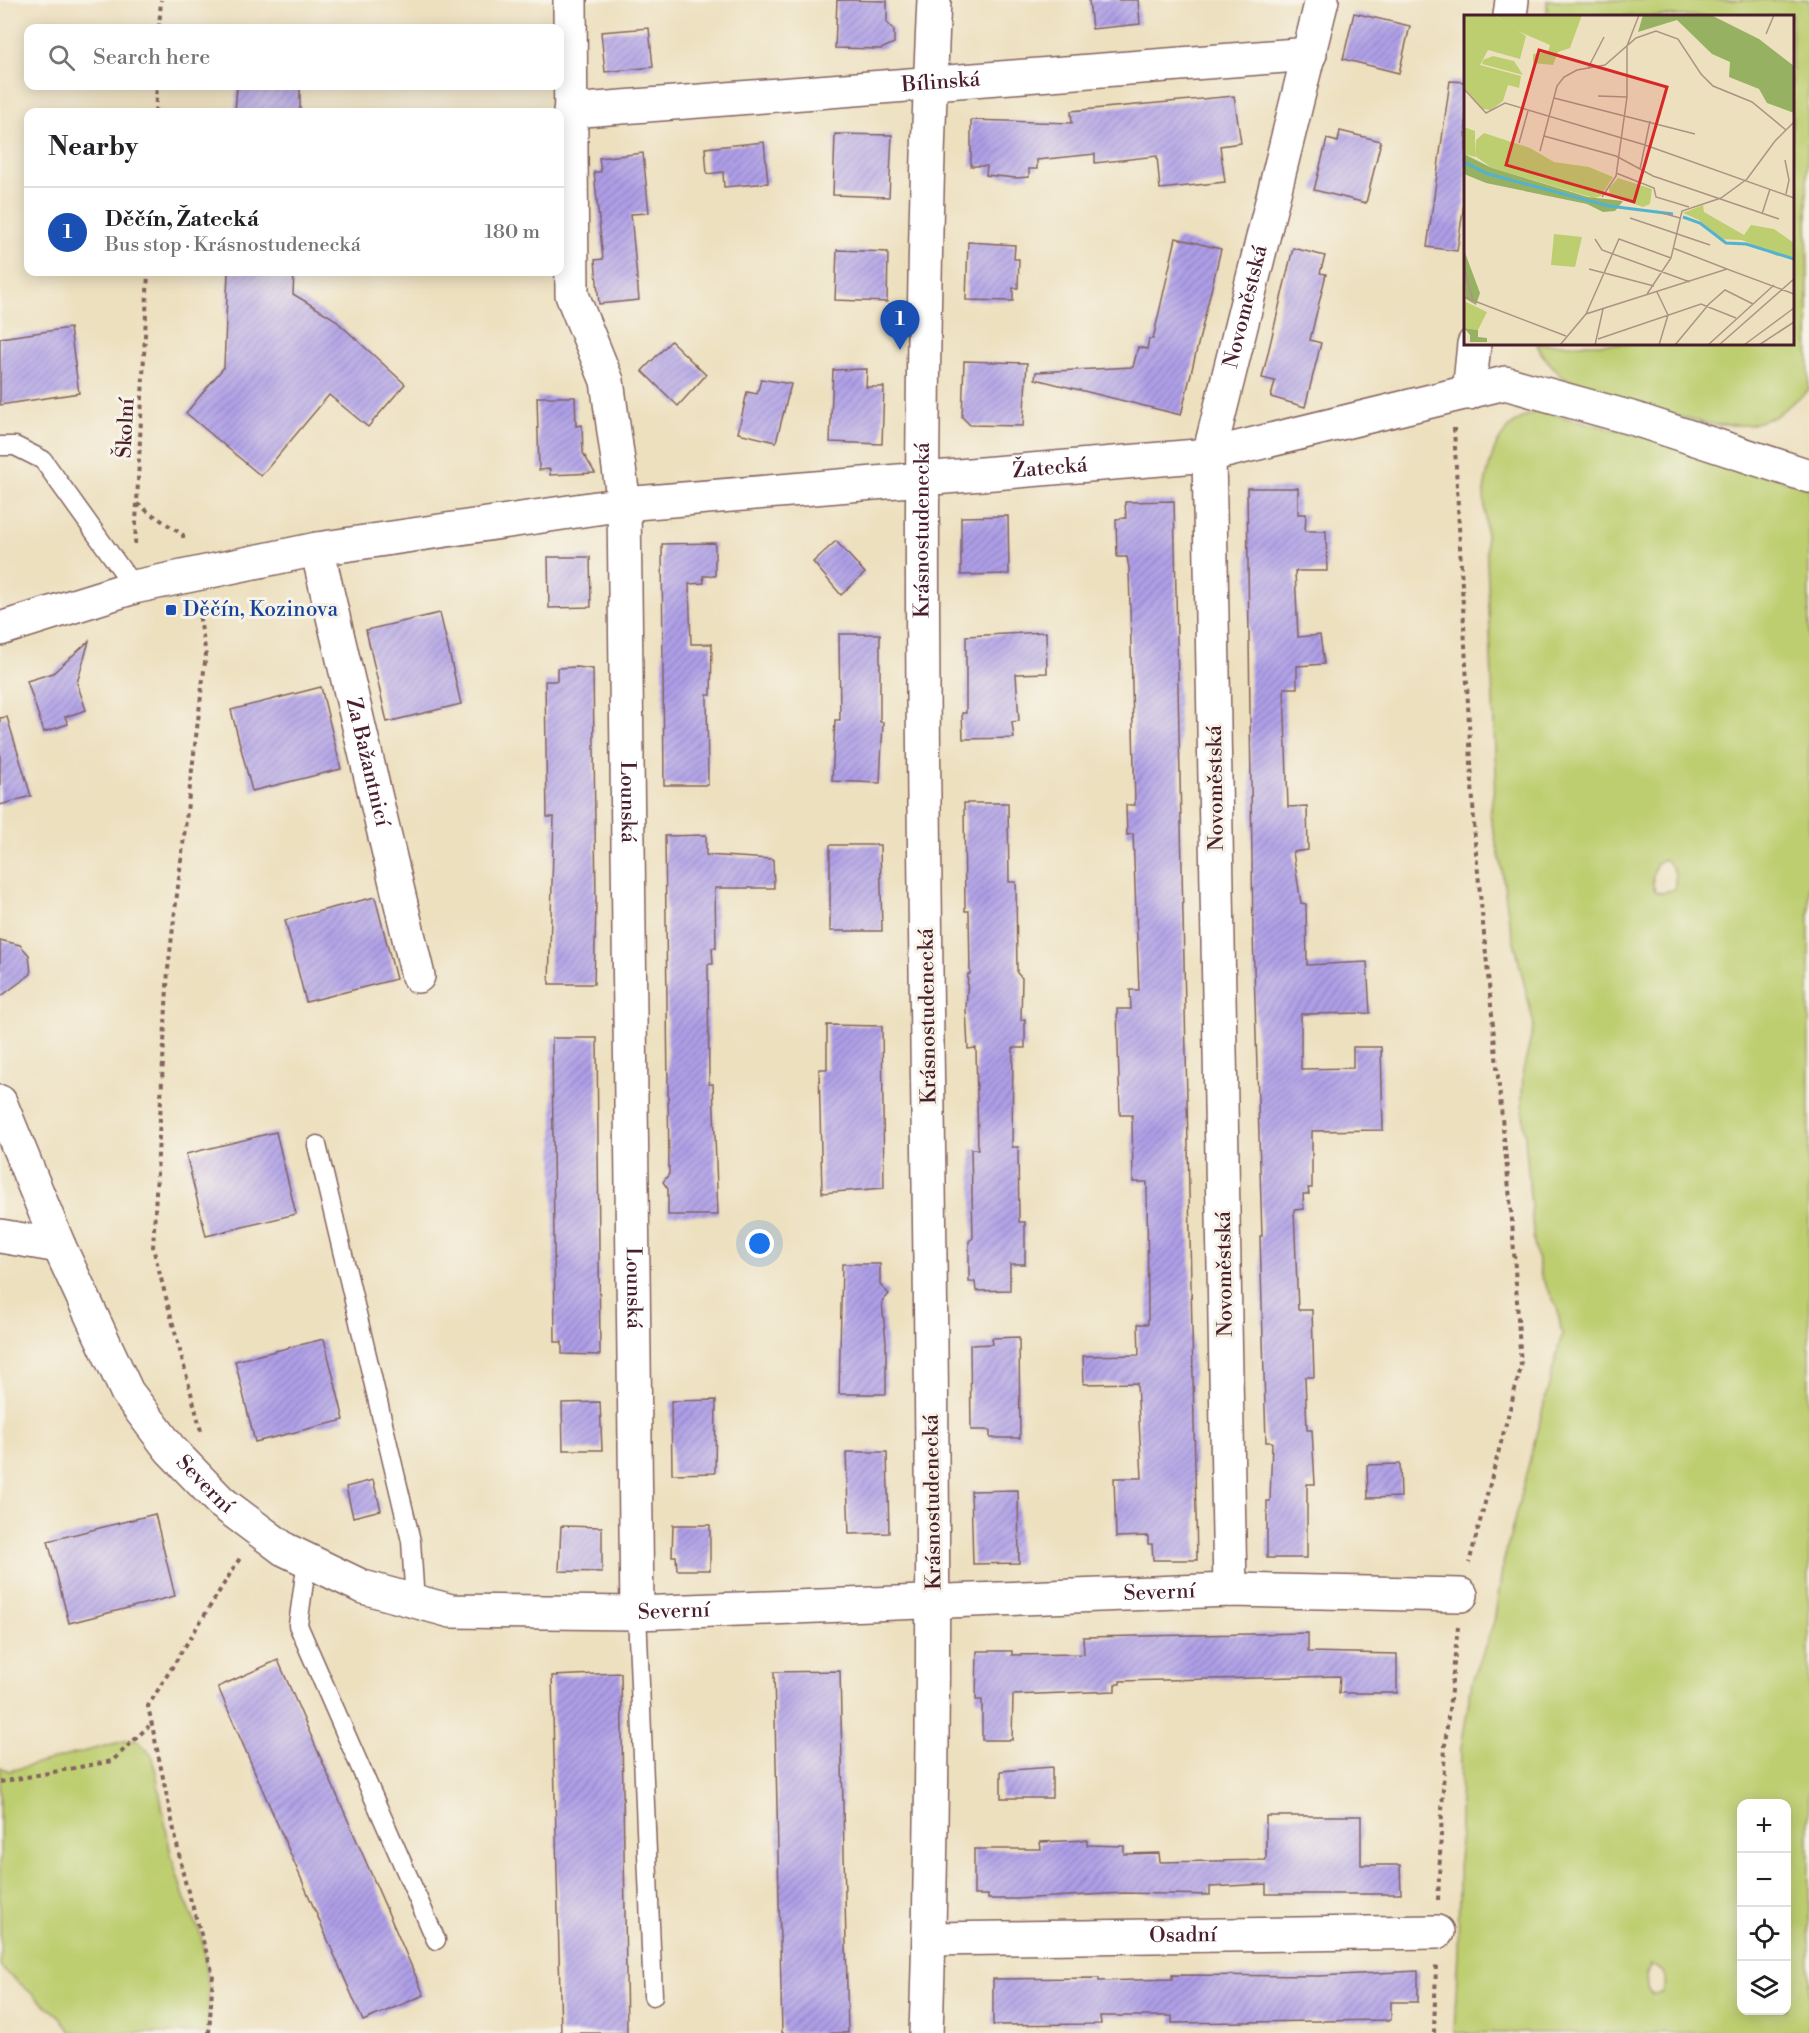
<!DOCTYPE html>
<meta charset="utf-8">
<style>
:root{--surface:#fff;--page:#f2f2f2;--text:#202124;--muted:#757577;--line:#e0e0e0;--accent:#111827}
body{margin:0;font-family:"Libre Bodoni",serif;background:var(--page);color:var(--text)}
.controls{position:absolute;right:18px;bottom:18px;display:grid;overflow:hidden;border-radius:12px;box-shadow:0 3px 15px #0003}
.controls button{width:54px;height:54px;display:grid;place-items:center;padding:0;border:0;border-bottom:2px solid var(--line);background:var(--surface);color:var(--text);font:30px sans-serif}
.you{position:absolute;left:760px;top:1244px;width:21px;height:21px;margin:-15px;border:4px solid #fff;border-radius:50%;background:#1a73e8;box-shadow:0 0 0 9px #1a73e833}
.badge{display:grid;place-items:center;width:39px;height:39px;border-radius:50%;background:var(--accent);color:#fff;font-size:20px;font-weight:700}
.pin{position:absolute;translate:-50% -50px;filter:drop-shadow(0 2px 3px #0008)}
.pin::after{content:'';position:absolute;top:32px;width:21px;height:18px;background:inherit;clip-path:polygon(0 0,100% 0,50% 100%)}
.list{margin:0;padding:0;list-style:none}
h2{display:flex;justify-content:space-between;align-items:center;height:78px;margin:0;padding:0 24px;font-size:26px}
h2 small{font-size:20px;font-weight:400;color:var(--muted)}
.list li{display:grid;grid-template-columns:39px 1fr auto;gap:18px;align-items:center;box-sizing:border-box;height:90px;padding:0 24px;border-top:2px solid var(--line)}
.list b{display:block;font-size:22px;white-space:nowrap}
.list p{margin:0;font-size:20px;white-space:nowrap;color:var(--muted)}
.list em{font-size:20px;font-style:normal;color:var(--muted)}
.icon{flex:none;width:33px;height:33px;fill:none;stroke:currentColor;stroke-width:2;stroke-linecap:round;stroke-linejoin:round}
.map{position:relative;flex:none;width:1809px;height:2033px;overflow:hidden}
.search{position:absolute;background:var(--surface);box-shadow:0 3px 15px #0003;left:24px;top:24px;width:540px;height:66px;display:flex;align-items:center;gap:15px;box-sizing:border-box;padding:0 21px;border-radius:12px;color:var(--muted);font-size:22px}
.panel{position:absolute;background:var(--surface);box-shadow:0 3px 15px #0003;left:24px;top:108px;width:540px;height:168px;border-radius:12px}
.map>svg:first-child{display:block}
</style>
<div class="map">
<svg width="1809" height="2033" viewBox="0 0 1809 2033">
<defs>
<pattern id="building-hatch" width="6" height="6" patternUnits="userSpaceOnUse" patternTransform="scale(1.5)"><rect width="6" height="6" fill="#af9fe8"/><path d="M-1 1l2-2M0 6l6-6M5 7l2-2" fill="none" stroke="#9081bc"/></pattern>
</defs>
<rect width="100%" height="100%" fill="#f7f3e8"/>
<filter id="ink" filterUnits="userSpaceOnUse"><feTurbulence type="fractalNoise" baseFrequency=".0167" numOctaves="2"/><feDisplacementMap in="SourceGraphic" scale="12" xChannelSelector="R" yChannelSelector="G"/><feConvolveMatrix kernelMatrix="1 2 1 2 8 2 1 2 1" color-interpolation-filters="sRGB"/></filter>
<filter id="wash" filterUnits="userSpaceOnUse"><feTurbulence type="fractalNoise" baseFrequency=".008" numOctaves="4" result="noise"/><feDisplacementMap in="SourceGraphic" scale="24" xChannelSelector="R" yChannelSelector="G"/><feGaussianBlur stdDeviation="1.35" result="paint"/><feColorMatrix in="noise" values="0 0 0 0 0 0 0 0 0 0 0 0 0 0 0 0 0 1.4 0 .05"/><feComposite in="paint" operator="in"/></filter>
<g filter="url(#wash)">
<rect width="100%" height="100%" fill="#ede0bf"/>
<g fill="#bdce70" stroke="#84764e" stroke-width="1.5" fill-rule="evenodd">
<path d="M 1547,0 L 1809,0 L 1807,205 L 1809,390 L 1774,417 L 1749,425 L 1715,425 L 1655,411 L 1562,377 L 1541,353 L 1537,344 L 1792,344 L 1792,16 L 1547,16 Z"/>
<path d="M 1539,411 L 1667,442 L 1809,488 L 1809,2033 L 1454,2033 L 1458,1952 L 1461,1748 L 1472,1682 L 1494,1622 L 1503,1564 L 1562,1334 L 1557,1307 L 1541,1276 L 1534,1244 L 1522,1100 L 1523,1071 L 1534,1025 L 1509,920 L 1501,864 L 1490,815 L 1496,774 L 1484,491 C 1490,454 1498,423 1539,411 ZM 1664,859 C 1676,868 1677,876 1674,889 L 1662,893 L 1656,892 C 1650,882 1653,873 1657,863 ZM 1742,1804 L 1786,1804 L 1786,2010 L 1742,2010 ZM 1652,1965 C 1665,1969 1666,1981 1663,1993 L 1652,1994 L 1647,1988 L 1646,1977 Z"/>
<path d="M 132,1739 L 138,1740 L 153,1757 L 171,1855 L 185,1900 L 199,1929 L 203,1944 L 209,1990 L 208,2033 L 72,2033 L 60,2017 L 0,1967 L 0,1767 L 9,1771 Z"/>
</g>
<g id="blocks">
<g fill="url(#building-hatch)">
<path d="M 837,0 L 887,1 L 887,23 L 894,30 L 894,43 L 881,49 L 835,48 Z"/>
<path d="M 1089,0 L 1138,0 L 1140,24 L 1092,29 Z"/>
<path d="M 1354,13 L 1410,26 L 1399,73 L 1343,59 Z"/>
<path d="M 649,28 L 653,67 L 605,72 L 601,32 Z"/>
<path d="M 1450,81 L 1466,82 L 1466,190 L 1457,251 L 1427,247 Z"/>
<path d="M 237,86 L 300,86 L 300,112 L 235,112 Z"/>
<path d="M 1234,96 L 1241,143 L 1220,146 L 1225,182 L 1160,189 L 1157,156 L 1095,163 L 1095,154 L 1037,160 L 1037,169 L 1029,169 L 1029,177 L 1016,178 L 986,175 L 987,166 L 971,166 L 971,120 L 1072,123 L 1071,111 Z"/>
<path d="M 1340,131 L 1381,141 L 1366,203 L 1314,190 L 1327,139 L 1338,142 Z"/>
<path d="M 835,134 L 892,135 L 889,197 L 833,195 Z"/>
<path d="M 764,142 L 768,183 L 724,187 L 723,172 L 707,174 L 705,148 Z"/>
<path d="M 643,153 L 649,213 L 631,214 L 639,300 L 599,304 L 595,260 L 603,259 L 594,172 L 601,172 L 599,158 Z"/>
<path d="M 1176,238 L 1221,249 L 1181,415 L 1035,379 L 1036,372 L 1133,367 L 1138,347 L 1147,349 L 1149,339 L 1153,339 Z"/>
<path d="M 968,242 L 1015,245 L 1014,259 L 1019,259 L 1018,288 L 1013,288 L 1013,301 L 966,300 Z"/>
<path d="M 1293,248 L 1325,256 L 1320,273 L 1326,274 L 1310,340 L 1321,343 L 1305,407 L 1271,397 L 1275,381 L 1262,378 Z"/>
<path d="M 837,250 L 888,252 L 887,302 L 835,300 Z"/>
<path d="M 228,272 L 294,272 L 293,294 L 333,318 L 405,384 L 368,427 L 329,395 L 261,476 L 186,413 L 224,367 Z"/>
<path d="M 70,328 L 79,393 L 0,405 L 0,338 Z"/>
<path d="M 671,341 L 706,375 L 678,406 L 642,371 Z"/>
<path d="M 964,361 L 1027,363 L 1023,426 L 970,425 L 962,417 Z"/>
<path d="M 867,369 L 866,387 L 884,387 L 882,444 L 830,442 L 833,370 Z"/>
<path d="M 761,379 L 791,384 L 776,442 L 738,433 L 747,392 L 757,394 Z"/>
<path d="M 537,397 L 575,397 L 576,426 L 582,425 L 583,453 L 595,473 L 550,475 L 550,469 L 539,470 Z"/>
<path d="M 1247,488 L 1298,488 L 1298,514 L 1306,514 L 1305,531 L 1326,531 L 1327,571 L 1295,571 L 1298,637 L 1320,635 L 1324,664 L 1297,666 L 1297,688 L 1284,688 L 1288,807 L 1307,806 L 1308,850 L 1293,852 L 1301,903 L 1306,904 L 1307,965 L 1367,962 L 1370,1013 L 1301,1014 L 1301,1069 L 1353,1068 L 1353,1047 L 1381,1047 L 1383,1130 L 1312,1131 L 1312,1188 L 1308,1188 L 1309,1194 L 1303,1194 L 1304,1209 L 1294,1210 L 1298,1310 L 1312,1310 L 1314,1377 L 1305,1377 L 1307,1430 L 1312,1430 L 1315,1484 L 1307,1484 L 1307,1558 L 1267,1558 L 1267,1501 L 1270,1501 L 1272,1442 L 1266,1442 L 1260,1236 L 1262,1236 L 1253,934 Z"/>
<path d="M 1174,501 L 1197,1560 L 1153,1560 L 1152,1544 L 1148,1544 L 1148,1536 L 1116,1537 L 1114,1478 L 1142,1478 L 1137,1383 L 1084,1384 L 1083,1356 L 1139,1355 L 1138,1324 L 1148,1324 L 1147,1182 L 1133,1182 L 1132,1115 L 1120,1115 L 1117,1009 L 1131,1009 L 1130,990 L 1139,990 L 1133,834 L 1127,835 L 1126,805 L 1135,805 L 1129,568 L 1127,557 L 1117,557 L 1116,519 L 1126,518 L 1125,502 Z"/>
<path d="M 1008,516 L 1009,574 L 961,575 L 961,517 Z"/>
<path d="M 836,541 L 865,573 L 841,595 L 813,562 Z"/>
<path d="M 715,543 L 715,576 L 703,576 L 704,583 L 689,584 L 691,644 L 712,644 L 711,695 L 707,695 L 708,785 L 664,785 L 662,544 Z"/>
<path d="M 548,557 L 590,557 L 591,607 L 549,608 Z"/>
<path d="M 440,613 L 461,704 L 387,722 L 366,630 Z"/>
<path d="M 1046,632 L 1047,673 L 1016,674 L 1019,721 L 1012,722 L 1014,738 L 963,739 L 962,713 L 966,713 L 966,636 Z"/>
<path d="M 839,634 L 880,634 L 880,722 L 883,722 L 880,783 L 832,781 L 835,720 L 840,720 Z"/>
<path d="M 89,641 L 77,683 L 86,710 L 65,717 L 68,724 L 44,732 L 27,681 L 53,673 Z"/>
<path d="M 577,667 L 593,669 L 596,902 L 594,984 L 549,984 L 554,817 L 547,817 L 545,681 L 557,681 L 557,668 Z"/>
<path d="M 321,687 L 341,769 L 252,791 L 231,710 Z"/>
<path d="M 7,717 L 31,796 L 0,805 L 0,718 Z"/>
<path d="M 964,803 L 1008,803 L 1009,882 L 1016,882 L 1017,973 L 1022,978 L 1021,1020 L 1025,1019 L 1025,1048 L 1013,1048 L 1012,1147 L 1018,1147 L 1019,1222 L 1025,1222 L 1025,1264 L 1010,1264 L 1010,1290 L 976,1291 L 975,1282 L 969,1282 L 969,1241 L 973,1238 L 971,1149 L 978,1149 L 976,1048 L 968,1049 L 966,1010 L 968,974 L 970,974 L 969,911 L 965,911 Z"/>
<path d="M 706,835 L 706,855 L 773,859 L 774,888 L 715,888 L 716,948 L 712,948 L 713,964 L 708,964 L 709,1084 L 713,1084 L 718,1215 L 668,1215 L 668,1189 L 663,1182 L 669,1174 L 665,836 Z"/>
<path d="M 830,845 L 880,845 L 882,931 L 830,931 Z"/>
<path d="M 375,897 L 396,979 L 306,1002 L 285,920 Z"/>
<path d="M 0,940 L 20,945 L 29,955 L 31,974 L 0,997 Z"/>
<path d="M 827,1025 L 882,1026 L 884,1188 L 822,1193 L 819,1069 L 827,1069 Z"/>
<path d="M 552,1038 L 597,1038 L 600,1355 L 562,1354 L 562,1342 L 555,1342 Z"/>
<path d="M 276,1132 L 296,1214 L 206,1236 L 186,1154 Z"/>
<path d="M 842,1264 L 880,1264 L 880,1285 L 889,1294 L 882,1302 L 886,1342 L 886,1394 L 839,1394 Z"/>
<path d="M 1019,1337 L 1020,1438 L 990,1438 L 990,1430 L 971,1430 L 970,1345 L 993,1344 L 992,1338 Z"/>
<path d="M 324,1339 L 344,1420 L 255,1442 L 235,1361 Z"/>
<path d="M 716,1400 L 715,1473 L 672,1474 L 671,1401 Z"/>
<path d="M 600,1402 L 602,1450 L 563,1450 L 562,1403 Z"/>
<path d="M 846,1452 L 887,1452 L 889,1533 L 849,1534 Z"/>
<path d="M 1400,1464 L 1401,1497 L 1368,1498 L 1367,1465 Z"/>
<path d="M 373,1480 L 381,1510 L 353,1517 L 346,1487 Z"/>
<path d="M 1018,1490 L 1019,1563 L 973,1564 L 971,1491 Z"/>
<path d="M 155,1514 L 175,1596 L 69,1623 L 48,1541 Z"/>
<path d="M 673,1525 L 710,1525 L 710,1570 L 677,1570 L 676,1556 L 672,1556 Z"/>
<path d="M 561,1526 L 602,1527 L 602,1572 L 559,1571 Z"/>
<path d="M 1308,1633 L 1308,1652 L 1397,1654 L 1397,1693 L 1339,1693 L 1340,1676 L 1120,1681 L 1120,1684 L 1115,1684 L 1115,1691 L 1013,1695 L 1012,1740 L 982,1740 L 982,1700 L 976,1700 L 977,1651 L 1012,1651 L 1012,1655 L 1084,1654 L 1083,1637 Z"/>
<path d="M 278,1660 L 424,1995 L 363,2021 L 218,1687 Z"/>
<path d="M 840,1671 L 848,2033 L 782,2033 L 774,1672 Z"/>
<path d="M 621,1673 L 627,2033 L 561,2033 L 552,1676 Z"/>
<path d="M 1052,1767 L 1052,1798 L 1001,1798 L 1001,1771 Z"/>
<path d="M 1266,1816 L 1361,1816 L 1361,1865 L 1400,1865 L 1401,1894 L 1266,1894 L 1266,1884 L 1210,1887 L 1210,1895 L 1124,1893 L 1015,1899 L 988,1899 L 988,1895 L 974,1895 L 974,1849 L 1041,1849 L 1040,1842 L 1087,1840 L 1087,1845 L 1124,1846 L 1124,1854 L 1159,1853 L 1160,1862 L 1266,1860 Z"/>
<path d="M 1418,1971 L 1418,2002 L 1391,2002 L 1391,2020 L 1172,2023 L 1172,2016 L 1100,2016 L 1101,2024 L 993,2025 L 993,1979 L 1099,1978 L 1099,1981 L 1136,1980 L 1172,1979 L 1172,1975 L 1319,1976 Z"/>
</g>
</g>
</g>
<g filter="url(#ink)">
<use href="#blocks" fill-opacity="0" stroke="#83635f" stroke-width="1.5"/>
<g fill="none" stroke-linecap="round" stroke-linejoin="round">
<g stroke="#83635f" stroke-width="21">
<g id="lane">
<path d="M 0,446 L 15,446 L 43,460 L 134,587"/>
<path d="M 317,1145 L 411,1541 L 415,1602"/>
<path d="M 307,1560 L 298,1625 L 436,1940"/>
<path d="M 637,1613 L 653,1996"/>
</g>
</g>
<g stroke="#83635f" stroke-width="36">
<g id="street">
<path id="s1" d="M 570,0 L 572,295 L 607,381 L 624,504 L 637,1613"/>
<path d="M 1510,16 L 1512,0"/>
<path id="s2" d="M 570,111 L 1310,54"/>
<path d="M 1469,393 L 1474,344"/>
<path id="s3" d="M 317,549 L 418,976"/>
<path id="s4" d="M 0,629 L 134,587 L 317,549 L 624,504 L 1209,455 L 1505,383 L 1635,419 L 1809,476"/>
<path id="s5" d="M 0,1102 L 59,1246 L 127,1392 L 170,1449 L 221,1502 L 284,1549 L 363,1587 L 451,1611 L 637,1613 L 1230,1590 L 1461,1595"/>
<path d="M 0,1236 L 59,1246"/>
<path id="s6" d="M 1230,1590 L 1209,455 L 1322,0"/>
<path id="s7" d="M 929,1939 L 1437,1932"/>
<path id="s8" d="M 926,2033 C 949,1356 902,677 934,0"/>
</g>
</g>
<g stroke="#83635f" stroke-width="4" stroke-dasharray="4.5 4.5" stroke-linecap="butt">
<path d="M 159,28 L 161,0"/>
<path d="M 155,112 L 157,86"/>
<path d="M 1454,428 L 1475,842 L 1512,1220 L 1521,1367 L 1469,1563"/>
<path d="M 137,504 L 183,535 L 184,542"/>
<path d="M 135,544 L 148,272"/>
<path d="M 198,608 L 206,654 L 168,969 L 153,1248 L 201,1431"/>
<path d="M 0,1782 L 112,1761 L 149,1726"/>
<path d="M 1438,1900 L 1445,1745 L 1458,1627"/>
<path d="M 209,2033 L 213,1974 L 184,1878 L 148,1706 L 240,1558"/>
<path d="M 1434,2033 L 1436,1965"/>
</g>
<use href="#lane" stroke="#fff" stroke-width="18"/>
<use href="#street" stroke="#fff" stroke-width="33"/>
</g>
</g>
<rect fill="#1a4fb4" stroke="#f7f3e8" stroke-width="2" x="165" y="604" width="12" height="12" rx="3"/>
<g text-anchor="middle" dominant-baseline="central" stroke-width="6" stroke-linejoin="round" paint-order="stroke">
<g font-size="21" fill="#4a1f2b" stroke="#f7f3e8">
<text stroke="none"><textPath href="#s2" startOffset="372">Bílinská</textPath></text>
<text stroke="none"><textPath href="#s6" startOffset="1288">Novoměstská</textPath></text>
<text transform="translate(126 428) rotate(-87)">Školní</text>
<text stroke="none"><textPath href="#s4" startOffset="1065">Žatecká</textPath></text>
<text stroke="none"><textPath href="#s8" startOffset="1503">Krásnostudenecká</textPath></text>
<text stroke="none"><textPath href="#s3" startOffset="219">Za Bažantnicí</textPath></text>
<text transform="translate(1216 788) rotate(-91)">Novoměstská</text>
<text stroke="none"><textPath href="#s1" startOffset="810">Lounská</textPath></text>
<text transform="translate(928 1016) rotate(-91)">Krásnostudenecká</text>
<text transform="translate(1225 1274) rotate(-91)">Novoměstská</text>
<text stroke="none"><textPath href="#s1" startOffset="1296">Lounská</textPath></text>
<text stroke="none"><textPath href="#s5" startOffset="438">Severní</textPath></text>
<text transform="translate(933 1502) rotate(-91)">Krásnostudenecká</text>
<text stroke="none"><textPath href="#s5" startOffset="1428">Severní</textPath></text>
<text stroke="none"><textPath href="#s5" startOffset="942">Severní</textPath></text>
<text stroke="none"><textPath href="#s7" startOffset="254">Osadní</textPath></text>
</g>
<g font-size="21" fill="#164399" stroke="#f7f3e8" text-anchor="start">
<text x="183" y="610">Děčín, Kozinova</text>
</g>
</g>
<g transform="translate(1464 15)">
<rect width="330" height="330" fill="#ede0bf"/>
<path d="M 31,0 L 118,0 L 106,33 L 94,37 L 89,50 L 69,48 L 69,39 L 84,37 L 86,30 L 49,14 ZM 29,41 L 50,46 L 59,60 L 18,49 L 19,45 ZM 20,118 L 66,133 L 90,147 L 125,152 L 149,162 L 137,181 L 130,183 L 28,153 L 11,141 L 12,125 ZM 154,163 L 188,174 L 186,189 L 179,192 L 146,180 L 145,173 ZM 90,219 L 118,222 L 111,252 L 87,250 ZM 0,286 L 23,297 L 14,315 L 0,313 Z" fill="#bdce70"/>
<path d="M 179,0 L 247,0 L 295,24 L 330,51 L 330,98 L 303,88 L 295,74 L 265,62 L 266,47 L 248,39 L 213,5 L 174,17 ZM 0,139 L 28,153 L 124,182 L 159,186 L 151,196 L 139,197 L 123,189 L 22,168 L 0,159 ZM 0,235 L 16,278 L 12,290 L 2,284 ZM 0,313 L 14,315 L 14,322 L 23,323 L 23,327 L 6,327 L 6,320 Z" fill="#96b162"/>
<path d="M 0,0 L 30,0 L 62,21 L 56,44 L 24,35 L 16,50 L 57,61 L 55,73 L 44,70 L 39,86 L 27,95 L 19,94 L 0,73 ZM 0,112 L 11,116 L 11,142 L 0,139 ZM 239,190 L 240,197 L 280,220 L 287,210 L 310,214 L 330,228 L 330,242 L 313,241 L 278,225 L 256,224 L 235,205 L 219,198 Z" fill="#bdce70"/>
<path fill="none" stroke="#52b2d0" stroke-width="3" d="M 0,147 L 24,159 L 145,191 L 209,199M 219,202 L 236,208 L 262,228 L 282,229 L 330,244"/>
<path fill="none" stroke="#ac9384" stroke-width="1.5" d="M 302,19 L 310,0M 124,53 L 140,22M 0,74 L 22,98 L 41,88 L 181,130 L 330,183M 134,81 L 163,82M 90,83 L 231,119M 80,121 L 152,141 L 189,161 L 315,204M 55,128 L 64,96M 76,136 L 93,71 L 100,62 L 113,55 L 141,50 L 172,23 L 192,16 L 214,24 L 237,59 L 249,71 L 288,87 L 322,115M 321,145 L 325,165 L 322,179M 176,154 L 186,106M 152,158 L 190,173 L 192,182 L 225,192M 138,182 L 152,161 L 163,82 L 163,31 L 175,0M 198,198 L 216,203M 298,199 L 306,174M 166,203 L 246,230M 131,224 L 138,235 L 226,267M 209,233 L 263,254M 0,253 L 9,285M 125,254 L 190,271M 193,277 L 204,300 L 195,330M 183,279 L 207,243 L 218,196 L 257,183 L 283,164 L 311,126 L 330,107M 0,282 L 102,321M 122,299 L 155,224 L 207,243M 134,324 L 237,289 L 272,303M 96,330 L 122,299 L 263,254 L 330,279M 131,330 L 139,294M 211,330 L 245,289 L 261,275 L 289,289M 244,330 L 310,270M 255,330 L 330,264M 280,330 L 330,293M 295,330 L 330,307"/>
<path fill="#d62828" fill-opacity="0.15" stroke="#d62828" stroke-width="3" d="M 75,35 L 203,72 L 170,187 L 42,150 Z"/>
<rect width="330" height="330" fill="none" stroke="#4a1f2b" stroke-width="3"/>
</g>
</svg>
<div class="controls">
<button>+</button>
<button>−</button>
<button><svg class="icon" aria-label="locate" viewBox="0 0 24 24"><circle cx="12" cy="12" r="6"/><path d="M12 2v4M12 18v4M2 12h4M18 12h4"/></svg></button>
<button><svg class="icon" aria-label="layers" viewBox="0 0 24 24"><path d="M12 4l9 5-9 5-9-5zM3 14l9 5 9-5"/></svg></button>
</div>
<div class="you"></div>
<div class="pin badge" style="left:900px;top:350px;background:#1a4fb4">1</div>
<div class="search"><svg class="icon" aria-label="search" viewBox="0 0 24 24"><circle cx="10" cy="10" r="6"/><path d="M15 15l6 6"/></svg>Search here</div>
<section class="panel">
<h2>Nearby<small></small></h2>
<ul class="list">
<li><span class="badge" style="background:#1a4fb4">1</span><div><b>Děčín, Žatecká</b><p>Bus stop · Krásnostudenecká</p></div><em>180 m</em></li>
</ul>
</section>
</div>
